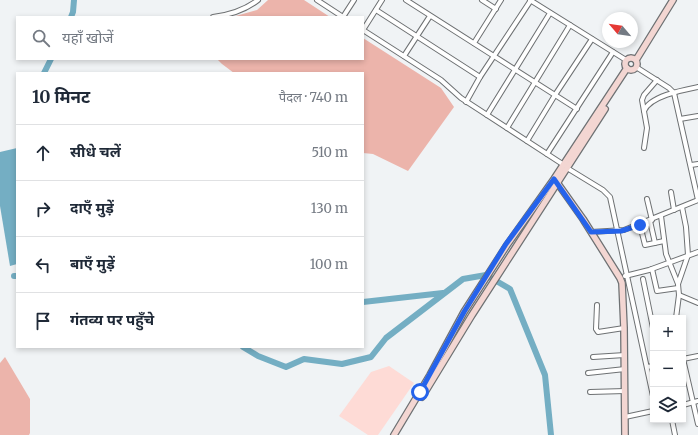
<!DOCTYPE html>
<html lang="hi">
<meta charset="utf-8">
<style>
:root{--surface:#fff;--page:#f6f6f7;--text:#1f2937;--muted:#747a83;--line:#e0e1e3}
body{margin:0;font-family:Merriweather,"Noto Sans Devanagari",serif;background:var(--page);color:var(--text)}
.controls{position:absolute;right:12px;bottom:12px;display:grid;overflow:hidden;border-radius:0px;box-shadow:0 2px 6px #0003}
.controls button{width:36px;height:36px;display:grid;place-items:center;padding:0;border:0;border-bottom:1px solid var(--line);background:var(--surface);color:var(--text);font:20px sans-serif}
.compass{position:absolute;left:602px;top:12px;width:36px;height:36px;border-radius:50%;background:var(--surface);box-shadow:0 2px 6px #0003;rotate:299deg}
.stop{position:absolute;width:12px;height:12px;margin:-9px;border:3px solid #2563eb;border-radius:50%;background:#fff}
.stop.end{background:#2563eb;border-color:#fff;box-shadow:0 1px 4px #0008}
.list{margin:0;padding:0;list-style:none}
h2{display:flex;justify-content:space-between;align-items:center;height:52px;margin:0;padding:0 16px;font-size:17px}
h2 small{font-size:13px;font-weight:400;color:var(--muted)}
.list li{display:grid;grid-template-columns:26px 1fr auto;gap:12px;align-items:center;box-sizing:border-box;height:56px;padding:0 16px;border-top:1px solid var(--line)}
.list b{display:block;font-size:15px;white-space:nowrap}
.list em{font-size:13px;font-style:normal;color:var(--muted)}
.icon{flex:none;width:22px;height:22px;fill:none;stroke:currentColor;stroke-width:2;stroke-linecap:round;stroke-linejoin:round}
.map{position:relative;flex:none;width:698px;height:435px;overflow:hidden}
.search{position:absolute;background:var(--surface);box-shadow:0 2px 6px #0003;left:16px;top:16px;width:348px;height:44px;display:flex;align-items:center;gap:10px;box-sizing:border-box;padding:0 14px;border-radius:0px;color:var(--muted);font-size:15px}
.panel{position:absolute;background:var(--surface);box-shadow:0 2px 6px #0003;left:16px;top:72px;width:348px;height:276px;border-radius:0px}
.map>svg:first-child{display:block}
</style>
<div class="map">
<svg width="698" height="435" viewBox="0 0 698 435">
<rect width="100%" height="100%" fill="#f0f3f5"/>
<path fill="#fedbd6" d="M 389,366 L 414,383 L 378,435 L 368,435 L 339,416 L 371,372 Z"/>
<g fill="#ecb4ab">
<path d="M 268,0 L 304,0 L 330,17 L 232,17 L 257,10 Z"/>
<path d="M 363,38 L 441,88 L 454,107 L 408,171 L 373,154 L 363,153 L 363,73 L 234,73 L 222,64 L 217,59 L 363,59 Z"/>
<path d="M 5,357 L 30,399 L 30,433 L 29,435 L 0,435 L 0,363 Z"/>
</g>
<path fill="#74aec3" d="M 17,148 L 17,264 L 10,266 L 0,206 L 0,152 Z"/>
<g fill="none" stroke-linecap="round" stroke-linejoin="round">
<g stroke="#74aec3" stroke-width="6">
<path d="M 71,17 L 73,12 L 74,0"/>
<path d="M 44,73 L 51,59"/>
<path d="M 14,276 L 17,276"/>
<path d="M 363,302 L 443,293"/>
<path d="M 243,347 L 258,356 L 286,367 L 304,359 L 342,364 L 371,357 L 386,338 L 463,279 L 486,275 L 510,289 L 545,375 L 551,435"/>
</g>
<g stroke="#6e7173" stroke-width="6">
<g id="street">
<path d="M 317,0 L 343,17"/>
<path d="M 406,0 L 577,109"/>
<path d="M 482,0 L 496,9"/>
<path d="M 530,0 L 626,60"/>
<path d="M 376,10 L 480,77"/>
<path d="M 213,17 C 229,15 245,10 258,0"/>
<path d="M 343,17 L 354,0"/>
<path d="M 363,30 L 441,80 L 461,98 L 564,165"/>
<path d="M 363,30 L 382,0"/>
<path d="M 474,43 L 501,0"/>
<path d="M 404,56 L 430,16"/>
<path d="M 466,102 L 480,77 L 531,0"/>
<path d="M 644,111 C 650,96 683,90 698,87"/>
<path d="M 487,115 L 550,13"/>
<path d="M 680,119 L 698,116"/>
<path d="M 507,128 L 570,25"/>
<path d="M 527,141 L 555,95 L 592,39"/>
<path d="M 644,148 L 647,128 L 642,100 L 644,95 L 657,80"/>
<path d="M 547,154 L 613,52"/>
<path d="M 691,165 L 698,164"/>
<path d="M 567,168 L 603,190 L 610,197 L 653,396"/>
<path d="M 671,192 L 674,210"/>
<path d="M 647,199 L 652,220"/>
<path d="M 661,216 L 666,254 L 678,284 L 679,295 L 676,318"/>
<path d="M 650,221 L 655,243"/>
<path d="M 640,225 L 645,245 L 664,241"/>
<path d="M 591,232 L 624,230 L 698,200 L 674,93 L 669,88 L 636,67"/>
<path d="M 652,269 L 657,291 L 678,288"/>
<path d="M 625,276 L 649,270 L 698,252"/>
<path d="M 643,279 L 653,328"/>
<path d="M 678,284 L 688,255 L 686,227 L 682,207"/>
<path d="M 679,295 L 698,303"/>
<path d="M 597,305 L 596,329 L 598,332 L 624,328"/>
<path d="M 698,356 L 683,359 L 698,424"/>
<path d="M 593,357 L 625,355"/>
<path d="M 647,367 L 653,366"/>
<path d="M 588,373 L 625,369"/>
<path d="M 590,392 L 625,391"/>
<path d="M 683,405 L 698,401"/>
<path d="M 625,417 L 653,411"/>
<path d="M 672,420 L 675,435"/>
</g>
</g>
<g stroke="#6e7173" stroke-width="8">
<g id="secondary">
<circle cx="631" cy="64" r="6"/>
<path d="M 636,60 L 673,0"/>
<path d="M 556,181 L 583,219 L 620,278 L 622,283 L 624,328 L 625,435"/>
<path d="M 422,397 L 472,315 L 605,109"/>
<path d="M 394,435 L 430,375 L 464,312 L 507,245 L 554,179 L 627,68"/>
</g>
</g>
<use href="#street" stroke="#fff" stroke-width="4"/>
<use href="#secondary" stroke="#f3d6d2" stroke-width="5.5"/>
</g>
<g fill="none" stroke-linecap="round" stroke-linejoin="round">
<path stroke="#2563eb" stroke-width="5" d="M 420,392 L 464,312 L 506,244 L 554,179 L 591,232 L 621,231 L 640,225"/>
</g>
</svg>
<div class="controls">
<button>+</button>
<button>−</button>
<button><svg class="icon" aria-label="layers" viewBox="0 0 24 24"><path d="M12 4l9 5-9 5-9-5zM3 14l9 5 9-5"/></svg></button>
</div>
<svg class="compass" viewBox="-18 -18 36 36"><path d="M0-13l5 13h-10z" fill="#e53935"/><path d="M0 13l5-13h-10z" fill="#747a83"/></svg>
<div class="stop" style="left:420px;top:392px"></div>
<div class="stop end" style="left:640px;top:225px"></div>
<div class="search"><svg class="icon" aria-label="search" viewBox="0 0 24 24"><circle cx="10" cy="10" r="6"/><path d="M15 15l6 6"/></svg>यहाँ खोजें</div>
<section class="panel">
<h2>10 मिनट<small>पैदल · 740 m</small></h2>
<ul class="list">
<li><svg class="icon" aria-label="ahead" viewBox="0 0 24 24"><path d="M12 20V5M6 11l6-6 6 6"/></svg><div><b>सीधे चलें</b></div><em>510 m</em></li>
<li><svg class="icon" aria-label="right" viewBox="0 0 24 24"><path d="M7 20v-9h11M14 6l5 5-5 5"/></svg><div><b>दाएँ मुड़ें</b></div><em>130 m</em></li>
<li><svg class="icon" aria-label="left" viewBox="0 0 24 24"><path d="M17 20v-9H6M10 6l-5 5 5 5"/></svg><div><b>बाएँ मुड़ें</b></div><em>100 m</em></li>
<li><svg class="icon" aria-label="arrive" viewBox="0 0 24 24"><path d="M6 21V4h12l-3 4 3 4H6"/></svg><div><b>गंतव्य पर पहुँचे</b></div></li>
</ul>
</section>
</div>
